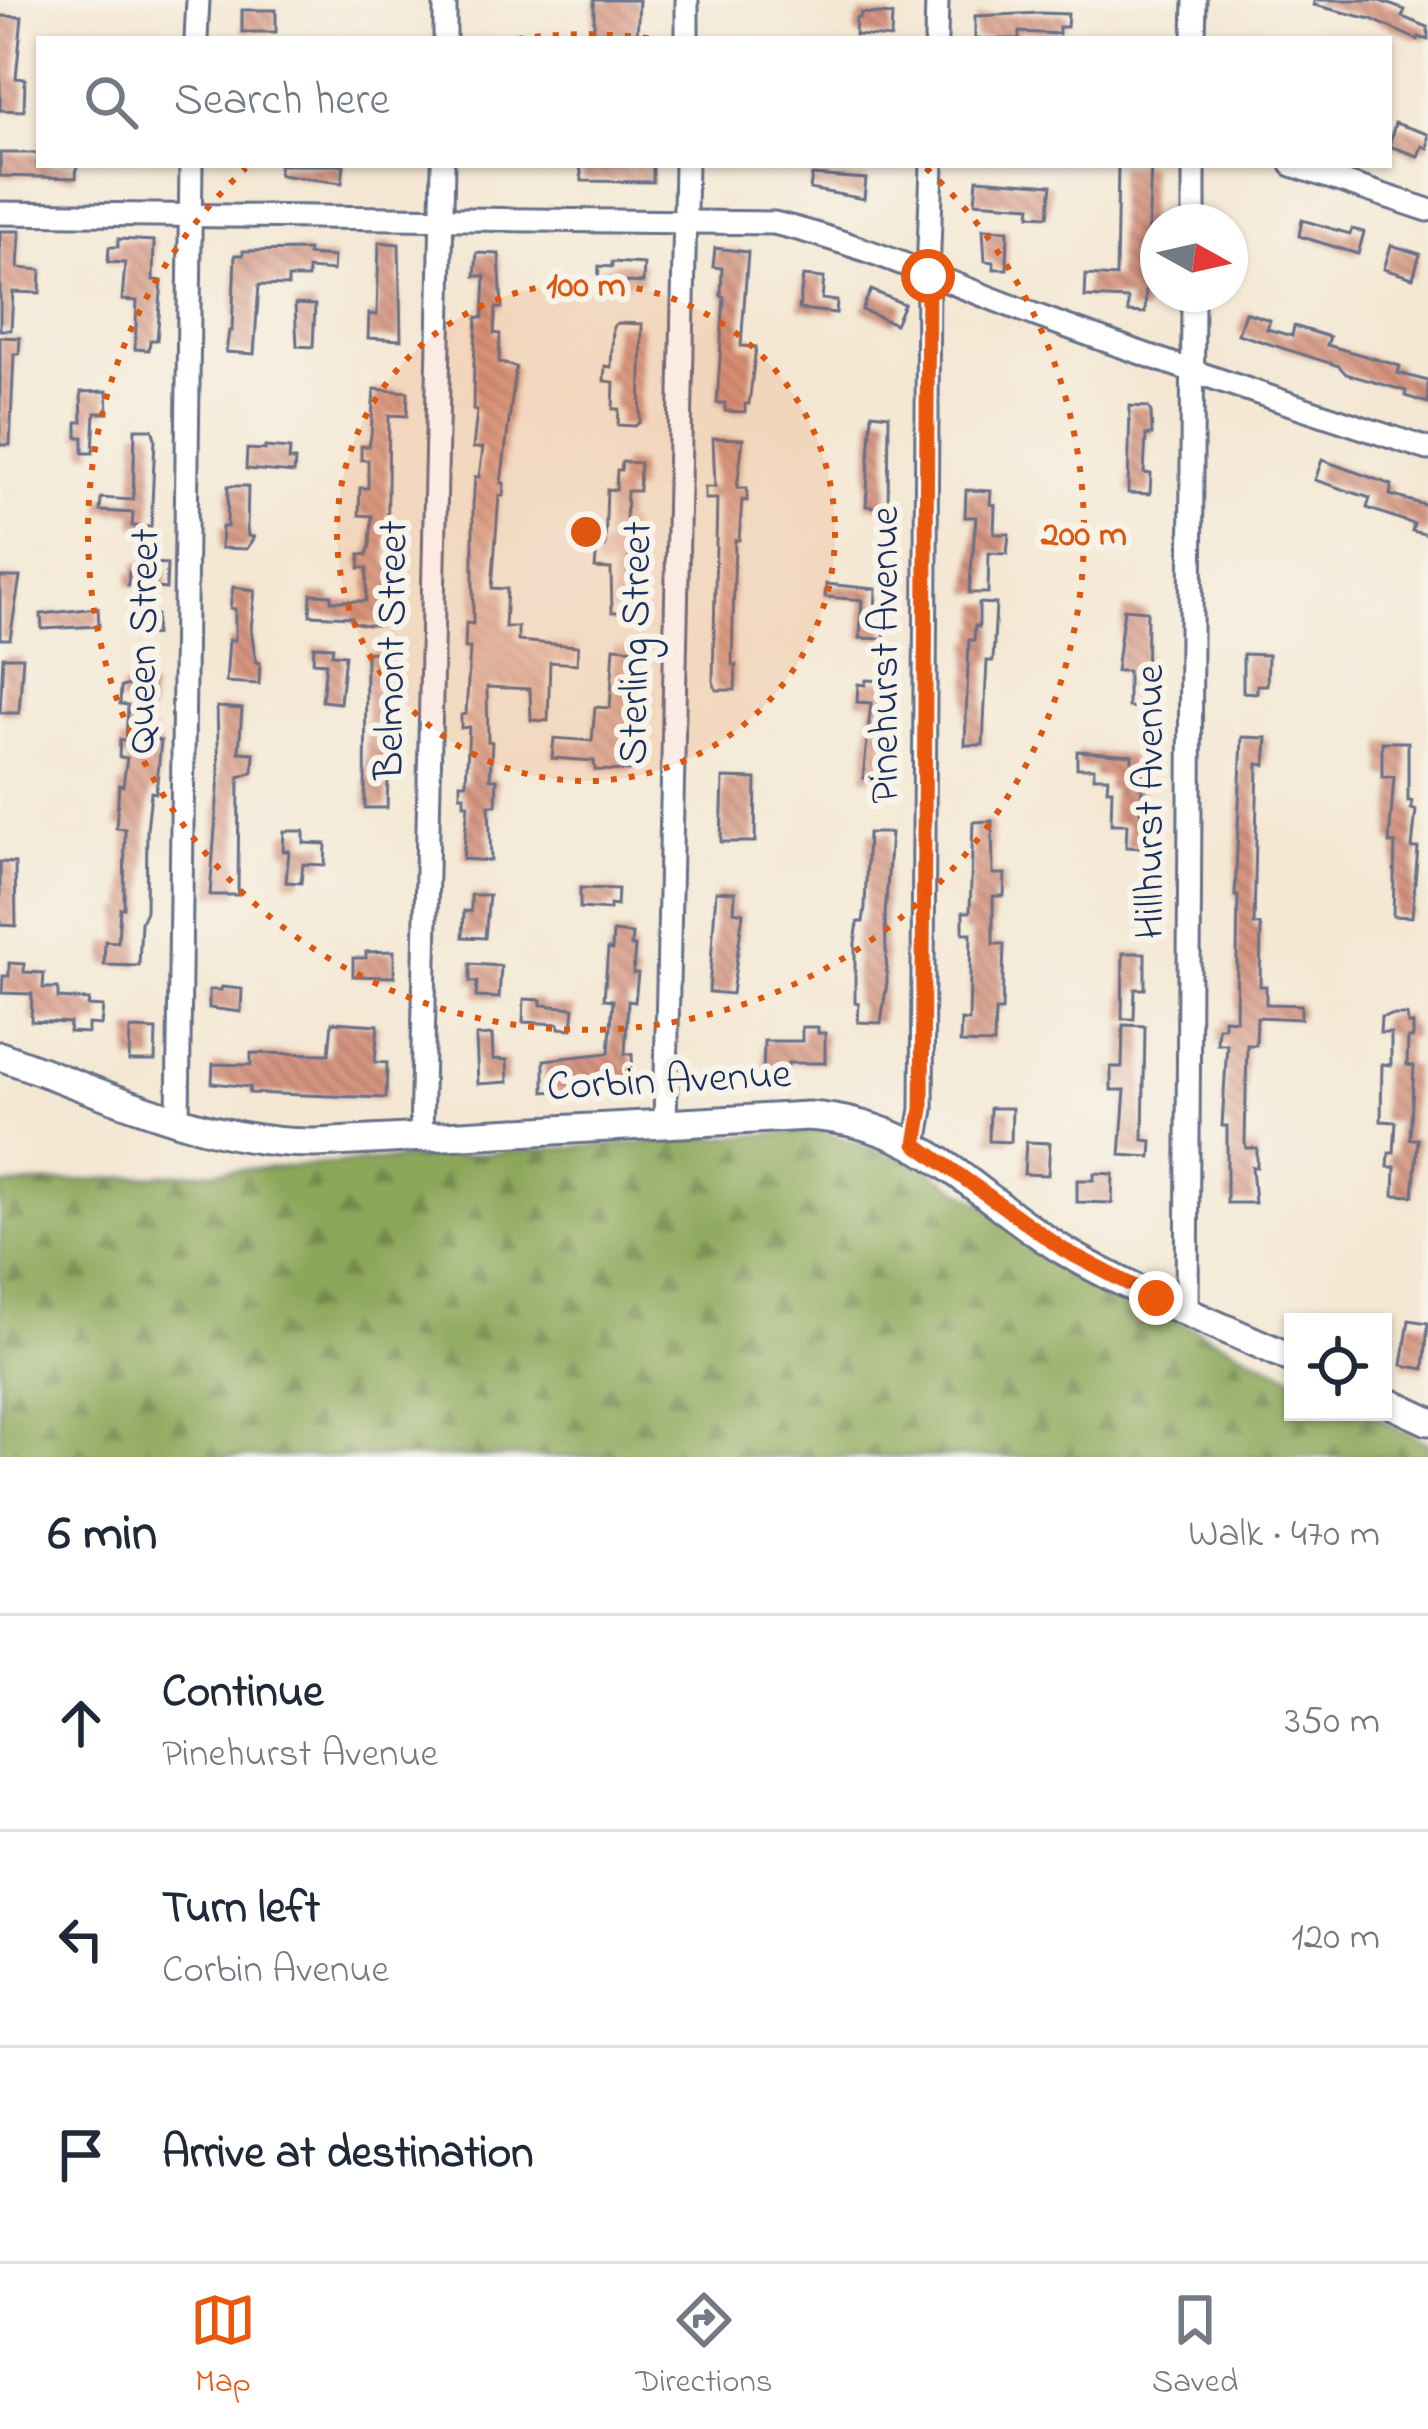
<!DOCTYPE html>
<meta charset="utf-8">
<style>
:root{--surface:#fff;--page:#f2f2f3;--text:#1f2937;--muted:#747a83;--line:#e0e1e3;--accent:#ea580c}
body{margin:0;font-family:"Indie Flower",sans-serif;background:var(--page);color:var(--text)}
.controls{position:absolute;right:36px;bottom:36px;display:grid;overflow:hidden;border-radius:0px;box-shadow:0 3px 9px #0004}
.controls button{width:108px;height:108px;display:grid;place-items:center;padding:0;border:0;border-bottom:3px solid var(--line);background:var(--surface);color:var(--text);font:60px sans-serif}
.compass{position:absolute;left:1140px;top:204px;width:108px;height:108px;border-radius:50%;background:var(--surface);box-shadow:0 3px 9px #0004;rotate:98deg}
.stop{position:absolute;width:36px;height:36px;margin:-27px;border:9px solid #ea580c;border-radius:50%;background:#fff}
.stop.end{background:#ea580c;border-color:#fff;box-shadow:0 3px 12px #0008}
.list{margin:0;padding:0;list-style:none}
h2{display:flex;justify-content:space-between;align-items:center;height:156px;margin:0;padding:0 48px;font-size:51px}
h2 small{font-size:39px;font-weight:400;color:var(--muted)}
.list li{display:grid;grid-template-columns:78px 1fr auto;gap:36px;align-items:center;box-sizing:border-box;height:216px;padding:0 48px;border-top:3px solid var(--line)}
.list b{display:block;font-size:45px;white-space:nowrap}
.list p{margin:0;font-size:39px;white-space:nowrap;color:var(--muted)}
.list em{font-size:39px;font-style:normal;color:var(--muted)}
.icon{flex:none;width:66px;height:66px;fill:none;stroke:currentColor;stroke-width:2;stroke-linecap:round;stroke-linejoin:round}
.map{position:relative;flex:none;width:1428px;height:1457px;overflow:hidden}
.search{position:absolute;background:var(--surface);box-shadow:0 3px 9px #0004;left:36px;right:36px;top:36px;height:132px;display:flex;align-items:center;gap:30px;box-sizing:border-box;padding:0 42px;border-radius:0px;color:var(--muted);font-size:45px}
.sheet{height:804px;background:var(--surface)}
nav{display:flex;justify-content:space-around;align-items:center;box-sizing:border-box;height:168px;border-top:3px solid var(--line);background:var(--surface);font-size:33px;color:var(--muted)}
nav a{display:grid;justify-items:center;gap:6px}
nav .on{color:var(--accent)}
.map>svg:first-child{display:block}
</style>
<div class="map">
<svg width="1428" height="1457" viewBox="0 0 1428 1457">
<defs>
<pattern id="forest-firs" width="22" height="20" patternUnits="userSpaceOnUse" patternTransform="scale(3)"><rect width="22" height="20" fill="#8ca75a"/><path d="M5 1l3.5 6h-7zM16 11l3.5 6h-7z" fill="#72884e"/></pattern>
<pattern id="building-back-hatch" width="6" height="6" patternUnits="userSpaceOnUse" patternTransform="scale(3)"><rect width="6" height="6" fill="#d59480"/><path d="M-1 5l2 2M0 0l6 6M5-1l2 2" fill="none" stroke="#ac796c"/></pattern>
</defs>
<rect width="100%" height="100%" fill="#f7f3e8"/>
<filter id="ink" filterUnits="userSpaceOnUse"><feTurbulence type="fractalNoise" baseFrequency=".00833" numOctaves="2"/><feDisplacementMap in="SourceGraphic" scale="24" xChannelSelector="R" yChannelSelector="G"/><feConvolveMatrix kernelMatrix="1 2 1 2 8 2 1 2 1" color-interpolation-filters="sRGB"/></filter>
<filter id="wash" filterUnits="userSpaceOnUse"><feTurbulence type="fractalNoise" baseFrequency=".004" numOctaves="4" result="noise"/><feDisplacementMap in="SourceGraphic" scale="48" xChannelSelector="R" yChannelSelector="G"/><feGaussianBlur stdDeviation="2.7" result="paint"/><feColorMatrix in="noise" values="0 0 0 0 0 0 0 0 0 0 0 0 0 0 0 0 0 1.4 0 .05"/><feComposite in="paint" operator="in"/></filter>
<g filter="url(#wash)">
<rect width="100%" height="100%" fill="#f4e8d4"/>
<path fill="url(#forest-firs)" stroke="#546b5c" stroke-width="3" d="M 820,1131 L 920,1165 L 1126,1295 L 1293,1377 L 1293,1412 L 1365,1412 L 1428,1443 L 1428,1457 L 0,1457 L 0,1186 Z"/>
<g id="blocks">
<g fill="url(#building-back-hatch)">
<path d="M 594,0 L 639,0 L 637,38 L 594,37 Z"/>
<path d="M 1314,0 L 1377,0 L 1405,10 L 1402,17 L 1428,27 L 1428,40 L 1419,37 L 1418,40 L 1371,19 L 1314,5 Z"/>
<rect x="242" y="10" width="34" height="22"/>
<path d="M 861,13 L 892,15 L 891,38 L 855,35 L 856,18 L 860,18 Z"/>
<path d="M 1040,13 L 1068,14 L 1067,27 L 1059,27 L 1059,34 L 1019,32 L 1019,39 L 975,39 L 975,16 Z"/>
<path d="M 0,16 L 22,17 L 16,78 L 25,79 L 24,111 L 0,110 Z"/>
<path d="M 1395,123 L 1428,134 L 1428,148 L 1422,146 L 1418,156 L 1389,146 Z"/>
<path d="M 0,153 L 38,153 L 37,165 L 77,165 L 76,178 L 0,176 Z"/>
<path d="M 279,165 L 344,165 L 342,183 L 279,175 Z"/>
<path d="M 580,165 L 653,165 L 653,182 L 582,181 Z"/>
<path d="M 1118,165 L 1151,165 L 1145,313 L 1128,312 L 1128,299 L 1085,297 L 1086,275 L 1116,277 Z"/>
<path d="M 812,175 L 866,179 L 864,199 L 810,189 Z"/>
<path d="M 977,179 L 1052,185 L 1048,216 L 1030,215 L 1031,206 L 975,202 Z"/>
<path d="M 1302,220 L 1350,234 L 1352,229 L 1364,232 L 1358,254 L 1299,236 Z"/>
<path d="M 983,229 L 1008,230 L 1007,269 L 994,269 L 994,262 L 985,261 Z"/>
<path d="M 0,231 L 20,231 L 18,268 L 41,270 L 40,293 L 13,292 L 11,330 L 0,330 Z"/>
<path d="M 118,239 L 154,241 L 153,280 L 162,281 L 157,340 L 150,340 L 149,350 L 135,349 L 137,301 L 122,300 L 125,263 L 108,262 L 109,247 L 118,247 Z"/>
<path d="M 379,242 L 399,244 L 401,340 L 368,338 L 369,314 L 377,315 Z"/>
<path d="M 1391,245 L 1420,254 L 1413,278 L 1384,269 Z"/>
<path d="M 715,248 L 748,252 L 741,346 L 756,347 L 749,404 L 745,404 L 745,412 L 725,411 L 725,403 L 717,403 L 724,297 L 721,296 L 722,268 L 713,267 Z"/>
<path d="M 308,250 L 308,255 L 334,257 L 333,271 L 308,269 L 308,278 L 288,278 L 288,286 L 259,285 L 254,354 L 226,352 L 229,331 L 232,331 L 235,255 L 243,255 L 243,251 Z"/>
<path d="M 477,253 L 499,254 L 502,308 L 496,308 L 494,333 L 500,334 L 499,362 L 516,367 L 501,483 L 504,483 L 503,496 L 499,496 L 492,588 L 507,589 L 505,627 L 518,627 L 518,641 L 578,646 L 577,664 L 550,662 L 548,721 L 531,720 L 530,689 L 487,687 L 488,741 L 492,742 L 490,779 L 497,779 L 496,805 L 489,805 L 491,861 L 463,859 L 468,804 L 464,804 L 464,795 L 460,795 L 460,783 L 466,783 L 469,727 L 461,728 L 461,715 L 466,714 L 470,648 L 465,648 L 466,623 L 473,624 L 473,505 L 475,477 L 479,477 L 483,448 L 473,448 L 477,411 L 473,410 L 474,362 L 477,317 L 483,318 L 485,276 L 475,276 Z"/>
<path d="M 612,262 L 644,264 L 643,283 L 627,282 L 626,287 L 598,285 L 599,266 L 612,267 Z"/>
<path d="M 803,276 L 824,278 L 822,299 L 837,301 L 836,313 L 799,309 Z"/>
<path d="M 871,290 L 904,304 L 895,324 L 862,310 Z"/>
<path d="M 295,304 L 315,305 L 313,347 L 297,346 Z"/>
<path d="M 1245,312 L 1270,320 L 1267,329 L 1292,336 L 1294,326 L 1330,337 L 1327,345 L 1400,366 L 1398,373 L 1428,381 L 1428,403 L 1405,396 L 1406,391 L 1346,374 L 1339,366 L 1238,334 Z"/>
<path d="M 617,323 L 642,324 L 640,422 L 635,426 L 618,425 L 619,409 L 613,409 L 614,382 L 604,381 L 605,366 L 611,367 L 613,327 Z"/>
<path d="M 0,337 L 20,338 L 19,354 L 14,354 L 10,445 L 0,445 Z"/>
<path d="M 374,389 L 408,392 L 407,416 L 389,415 L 387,565 L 394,565 L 395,625 L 367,625 L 352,622 L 352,617 L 310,615 L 311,594 L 331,595 L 331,601 L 366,601 L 367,568 L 359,568 L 360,554 L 367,555 L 370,545 L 372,516 L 359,515 L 360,488 L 368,488 L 368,460 L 361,460 L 361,446 L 369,446 L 371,436 Z"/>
<path d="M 107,391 L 108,413 L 95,413 L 93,453 L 83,453 L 83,437 L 77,437 L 77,422 L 82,422 L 81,392 Z"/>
<path d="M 1130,406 L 1148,407 L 1151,412 L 1152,435 L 1146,435 L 1144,473 L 1151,474 L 1150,494 L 1128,493 Z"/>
<path d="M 872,413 L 889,415 L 888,508 L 866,506 Z"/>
<path d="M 135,429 L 152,429 L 155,438 L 151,527 L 132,526 L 133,513 L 100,511 L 101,498 L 133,500 Z"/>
<path d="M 713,438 L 743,439 L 737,488 L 747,488 L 747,501 L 742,500 L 739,540 L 735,540 L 732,665 L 736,665 L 735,690 L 716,690 L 713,681 L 717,499 L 705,499 L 705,487 L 715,487 Z"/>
<path d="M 265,447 L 290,449 L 289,460 L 295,460 L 294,473 L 246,469 L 247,449 L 265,450 Z"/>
<path d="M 1322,460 L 1392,485 L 1390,495 L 1428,506 L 1428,535 L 1412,531 L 1414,524 L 1367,508 L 1370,498 L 1315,480 Z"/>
<path d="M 622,462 L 640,463 L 639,491 L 627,491 L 626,523 L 631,523 L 627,592 L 633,592 L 634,612 L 612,612 L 611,569 L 595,568 L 597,547 L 605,547 L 607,489 L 616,490 L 617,470 L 621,470 Z"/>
<path d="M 228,486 L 248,486 L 247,528 L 248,536 L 254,537 L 247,549 L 221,548 L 222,527 L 227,527 Z"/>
<path d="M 966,490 L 991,491 L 990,504 L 995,505 L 994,534 L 1009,534 L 1007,554 L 989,553 L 988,593 L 969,593 L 976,517 L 965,517 Z"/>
<path d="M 135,562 L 167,564 L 166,589 L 156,588 L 152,614 L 156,615 L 155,635 L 135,634 L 143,586 L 128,585 L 129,572 L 134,572 Z"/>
<path d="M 0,577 L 20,577 L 10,639 L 0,639 Z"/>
<path d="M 826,584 L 876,589 L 875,614 L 886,614 L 884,639 L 860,638 L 862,600 L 825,597 Z"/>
<path d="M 233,587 L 255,590 L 251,629 L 256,662 L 260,663 L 259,684 L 226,682 L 229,640 L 235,640 L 235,609 L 230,608 Z"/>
<path d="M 979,603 L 996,604 L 993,661 L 987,661 L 983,745 L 965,745 L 969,640 L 974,640 L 975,626 L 979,627 Z"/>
<path d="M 98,608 L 99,626 L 42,629 L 41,614 Z"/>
<path d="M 1124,609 L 1147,611 L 1146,708 L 1128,707 L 1128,671 L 1116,671 Z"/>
<path d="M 314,646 L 333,647 L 332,654 L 345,655 L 340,703 L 322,701 L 326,663 L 313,662 Z"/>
<path d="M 614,647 L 638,649 L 631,724 L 634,725 L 633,771 L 595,770 L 594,761 L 552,758 L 554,738 L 592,741 L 595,707 L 610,708 Z"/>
<path d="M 366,652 L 392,653 L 387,808 L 365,808 Z"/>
<path d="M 1243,654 L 1268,655 L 1267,685 L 1257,685 L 1257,693 L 1243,692 Z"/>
<path d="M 3,657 L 23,657 L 19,713 L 0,713 Z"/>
<path d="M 866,680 L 886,681 L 887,689 L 884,778 L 863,778 L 871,703 L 857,702 L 858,684 L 865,685 Z"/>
<path d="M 129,685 L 153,688 L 148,731 L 156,732 L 155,740 L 161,741 L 156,793 L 151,792 L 147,830 L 146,911 L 141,922 L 139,966 L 104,965 L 105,941 L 118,942 L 120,908 L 124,908 L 125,829 L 116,828 L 119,785 L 123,786 L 127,758 L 119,757 L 120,740 L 126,741 L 128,705 L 120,704 L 121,687 Z"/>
<path d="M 217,707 L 242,709 L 239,752 L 254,753 L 253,772 L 239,777 L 238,895 L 210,895 L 219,776 Z"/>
<path d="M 1242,737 L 1267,738 L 1265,765 L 1258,764 L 1256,838 L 1254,925 L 1260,925 L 1261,930 L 1260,986 L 1266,986 L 1266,1004 L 1301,1005 L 1301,1019 L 1257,1017 L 1256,1045 L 1247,1045 L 1245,1142 L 1246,1148 L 1257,1148 L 1257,1167 L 1252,1167 L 1255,1203 L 1227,1203 L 1227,1126 L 1222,1126 L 1227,1044 L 1217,1044 L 1218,1027 L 1224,1027 L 1224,1019 L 1236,1020 L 1238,896 L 1235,896 Z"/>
<path d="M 1382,742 L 1408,742 L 1408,801 L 1412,801 L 1411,809 L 1416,810 L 1412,848 L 1418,848 L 1412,917 L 1393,916 L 1395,843 L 1389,843 L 1394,777 L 1382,777 Z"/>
<path d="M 1077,751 L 1132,755 L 1132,766 L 1143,766 L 1140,821 L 1146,821 L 1145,848 L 1126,847 L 1127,824 L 1111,824 L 1112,789 L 1107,789 L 1108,777 L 1094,777 L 1094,768 L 1077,768 Z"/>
<path d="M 723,778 L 756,779 L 755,842 L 721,842 Z"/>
<path d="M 992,821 L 993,874 L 1005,874 L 1004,896 L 993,896 L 993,944 L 1004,944 L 1002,1011 L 995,1011 L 994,1044 L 960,1043 L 961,1020 L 969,1021 L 971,933 L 963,933 L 963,912 L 970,912 L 973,822 Z"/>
<path d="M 284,831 L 304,831 L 304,843 L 326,844 L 325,865 L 303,864 L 301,883 L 286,882 L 289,851 L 283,851 Z"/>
<path d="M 868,833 L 891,833 L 885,916 L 887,982 L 881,1023 L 858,1022 L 859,1004 L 855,1003 L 855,943 L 858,922 L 863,922 L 865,907 Z"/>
<path d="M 0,862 L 15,863 L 16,926 L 0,925 Z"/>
<path d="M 580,888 L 618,889 L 617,906 L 610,905 L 610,910 L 580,908 Z"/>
<path d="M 716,891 L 735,892 L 734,911 L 743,913 L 732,994 L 709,992 Z"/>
<path d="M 471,895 L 489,895 L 485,938 L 463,937 L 464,911 L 471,912 Z"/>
<path d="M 613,932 L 632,934 L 631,946 L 635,946 L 633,973 L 638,973 L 635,1002 L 628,1001 L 625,1054 L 632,1054 L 633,1081 L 625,1082 L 625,1087 L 544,1092 L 544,1060 L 609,1053 L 613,1000 L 604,999 L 608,949 L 612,950 Z"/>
<path d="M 394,951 L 394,977 L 353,976 L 353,958 L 366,958 L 366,952 Z"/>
<path d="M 1123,953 L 1145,953 L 1145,989 L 1135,989 L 1134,1019 L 1122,1019 Z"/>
<path d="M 9,963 L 24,964 L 24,972 L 44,973 L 43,988 L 58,988 L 58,998 L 89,1000 L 88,1006 L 103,1007 L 101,1025 L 88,1024 L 88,1033 L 69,1032 L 70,1023 L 31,1021 L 32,994 L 2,993 L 3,976 L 9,976 Z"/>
<path d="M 470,964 L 501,966 L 499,998 L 476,997 L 477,982 L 470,982 Z"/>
<path d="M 222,987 L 242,989 L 241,1012 L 209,1008 L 209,990 L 221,990 Z"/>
<path d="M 524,999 L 541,1000 L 541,1005 L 574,1008 L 572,1029 L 559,1028 L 559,1024 L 523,1022 Z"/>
<path d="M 1391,1015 L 1407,1015 L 1408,1024 L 1413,1024 L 1413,1038 L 1408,1038 L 1407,1065 L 1414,1066 L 1410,1139 L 1418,1139 L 1413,1196 L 1394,1195 L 1395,1167 L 1388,1167 L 1389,1153 L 1394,1153 L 1396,1122 L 1381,1121 L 1382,1064 L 1391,1065 L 1391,1033 L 1380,1033 L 1381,1017 Z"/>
<path d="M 332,1022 L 378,1025 L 375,1062 L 387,1063 L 386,1098 L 249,1093 L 250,1087 L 212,1083 L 213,1064 L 251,1065 L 251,1053 L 329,1054 Z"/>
<path d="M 1123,1025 L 1145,1026 L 1143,1140 L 1152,1141 L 1151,1157 L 1120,1155 L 1125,1090 L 1111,1090 L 1111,1067 L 1122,1067 Z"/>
<path d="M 802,1027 L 818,1027 L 818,1033 L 825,1033 L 825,1063 L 788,1063 L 787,1077 L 763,1077 L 764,1041 L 802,1041 Z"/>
<path d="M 130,1029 L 156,1030 L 155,1061 L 129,1061 Z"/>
<path d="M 492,1035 L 493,1059 L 507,1060 L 508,1082 L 478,1084 L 476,1036 Z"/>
<path d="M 990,1108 L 1012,1108 L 1011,1142 L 989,1141 Z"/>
<path d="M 1026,1142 L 1050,1143 L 1048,1175 L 1024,1174 Z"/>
<path d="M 1094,1173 L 1113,1174 L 1112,1203 L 1077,1202 L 1077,1180 L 1094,1180 Z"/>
<path d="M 1409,1320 L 1428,1323 L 1424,1369 L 1402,1365 Z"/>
</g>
</g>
</g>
<g filter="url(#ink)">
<use href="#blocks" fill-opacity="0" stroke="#677087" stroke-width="3"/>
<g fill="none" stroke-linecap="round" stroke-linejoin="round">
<g stroke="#677087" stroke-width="27">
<g id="minor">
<path d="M 196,39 L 198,0"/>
<path d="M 445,39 L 445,0"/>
<path d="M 687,39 L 687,0"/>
<path d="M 936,39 L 937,0"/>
<path d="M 1194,39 L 1195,0"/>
<path d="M 1292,165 L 1428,210"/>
<path d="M 0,213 L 774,223 C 864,244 948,283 1035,315 C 1165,363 1296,406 1428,449"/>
<path d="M 1194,222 L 1194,165"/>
<path d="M 178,1118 L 191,165"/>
<path d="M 665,1123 L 686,165"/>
<path d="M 421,1137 L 443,165"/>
<path d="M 916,1144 L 922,1109 L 928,276 L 932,165"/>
<path d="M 1187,1310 L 1193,294"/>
</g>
</g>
<g stroke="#677087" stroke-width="33">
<g id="major">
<path d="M 0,1056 C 100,1091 210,1145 316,1143 L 808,1116 C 928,1124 972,1196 1066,1252 C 1138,1294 1217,1324 1293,1359"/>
<path d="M 1383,1400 L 1428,1421"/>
</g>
</g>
<use href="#minor" stroke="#fff" stroke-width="21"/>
<use href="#major" stroke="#fff" stroke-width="27"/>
</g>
</g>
<g fill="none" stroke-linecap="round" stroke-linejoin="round" filter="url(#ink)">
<path stroke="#ea580c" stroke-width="15" d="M 928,276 L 922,1109 L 916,1144 L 1064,1250 L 1156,1298"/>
</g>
<circle cx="586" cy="532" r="249" fill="#de5710" fill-opacity=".12"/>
<g fill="none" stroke="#de5710" stroke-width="6" stroke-dasharray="6 12">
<circle cx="586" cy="532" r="249"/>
<path d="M517 39A498 498 0 0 1 655 39M926 168A498 498 0 1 1 246 168"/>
</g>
<g text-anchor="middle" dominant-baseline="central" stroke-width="12" stroke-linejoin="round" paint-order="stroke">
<g font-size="42" fill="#1b2f5e" stroke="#f7f3e8">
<text transform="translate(145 641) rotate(-89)">Queen Street</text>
<text transform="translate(637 643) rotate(-89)">Sterling Street</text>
<text transform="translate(393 650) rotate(-89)">Belmont Street</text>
<text transform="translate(886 655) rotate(-90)">Pinehurst Avenue</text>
<text transform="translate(1151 802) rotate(-90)">Hillhurst Avenue</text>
<text transform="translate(669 1082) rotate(-3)">Corbin Avenue</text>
</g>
</g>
<circle cx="586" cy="532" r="18" fill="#de5710" stroke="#f7f3e8" stroke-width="6"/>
<g font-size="36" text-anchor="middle" font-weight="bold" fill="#de5710" stroke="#f7f3e8" stroke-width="12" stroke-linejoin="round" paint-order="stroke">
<text x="586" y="296">100 m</text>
<text x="1084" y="545">200 m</text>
</g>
</svg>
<div class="controls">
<button><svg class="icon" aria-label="locate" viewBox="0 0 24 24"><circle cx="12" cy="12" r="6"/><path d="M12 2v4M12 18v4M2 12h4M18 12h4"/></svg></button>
</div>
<svg class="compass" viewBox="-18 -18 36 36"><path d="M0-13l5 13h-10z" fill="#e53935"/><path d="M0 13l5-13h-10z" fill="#747a83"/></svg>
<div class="stop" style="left:928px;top:276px"></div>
<div class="stop end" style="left:1156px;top:1298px"></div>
<div class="search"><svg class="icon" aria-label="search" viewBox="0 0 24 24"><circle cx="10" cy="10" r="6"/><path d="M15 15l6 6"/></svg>Search here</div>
</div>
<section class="sheet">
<h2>6 min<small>Walk · 470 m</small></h2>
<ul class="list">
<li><svg class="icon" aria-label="ahead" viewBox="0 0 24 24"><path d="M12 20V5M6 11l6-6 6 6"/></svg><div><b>Continue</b><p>Pinehurst Avenue</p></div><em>350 m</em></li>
<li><svg class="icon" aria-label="left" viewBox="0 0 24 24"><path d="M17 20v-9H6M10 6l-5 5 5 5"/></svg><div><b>Turn left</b><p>Corbin Avenue</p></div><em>120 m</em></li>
<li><svg class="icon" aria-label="arrive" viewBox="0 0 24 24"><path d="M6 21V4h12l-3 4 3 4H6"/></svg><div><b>Arrive at destination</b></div></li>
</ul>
</section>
<nav>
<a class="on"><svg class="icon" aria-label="map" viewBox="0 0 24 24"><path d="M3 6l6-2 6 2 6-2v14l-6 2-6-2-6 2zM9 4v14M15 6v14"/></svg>Map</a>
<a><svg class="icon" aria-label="directions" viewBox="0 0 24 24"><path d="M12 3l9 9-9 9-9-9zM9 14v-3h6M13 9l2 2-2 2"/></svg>Directions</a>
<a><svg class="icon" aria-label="saved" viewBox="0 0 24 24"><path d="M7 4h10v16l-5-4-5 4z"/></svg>Saved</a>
</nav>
